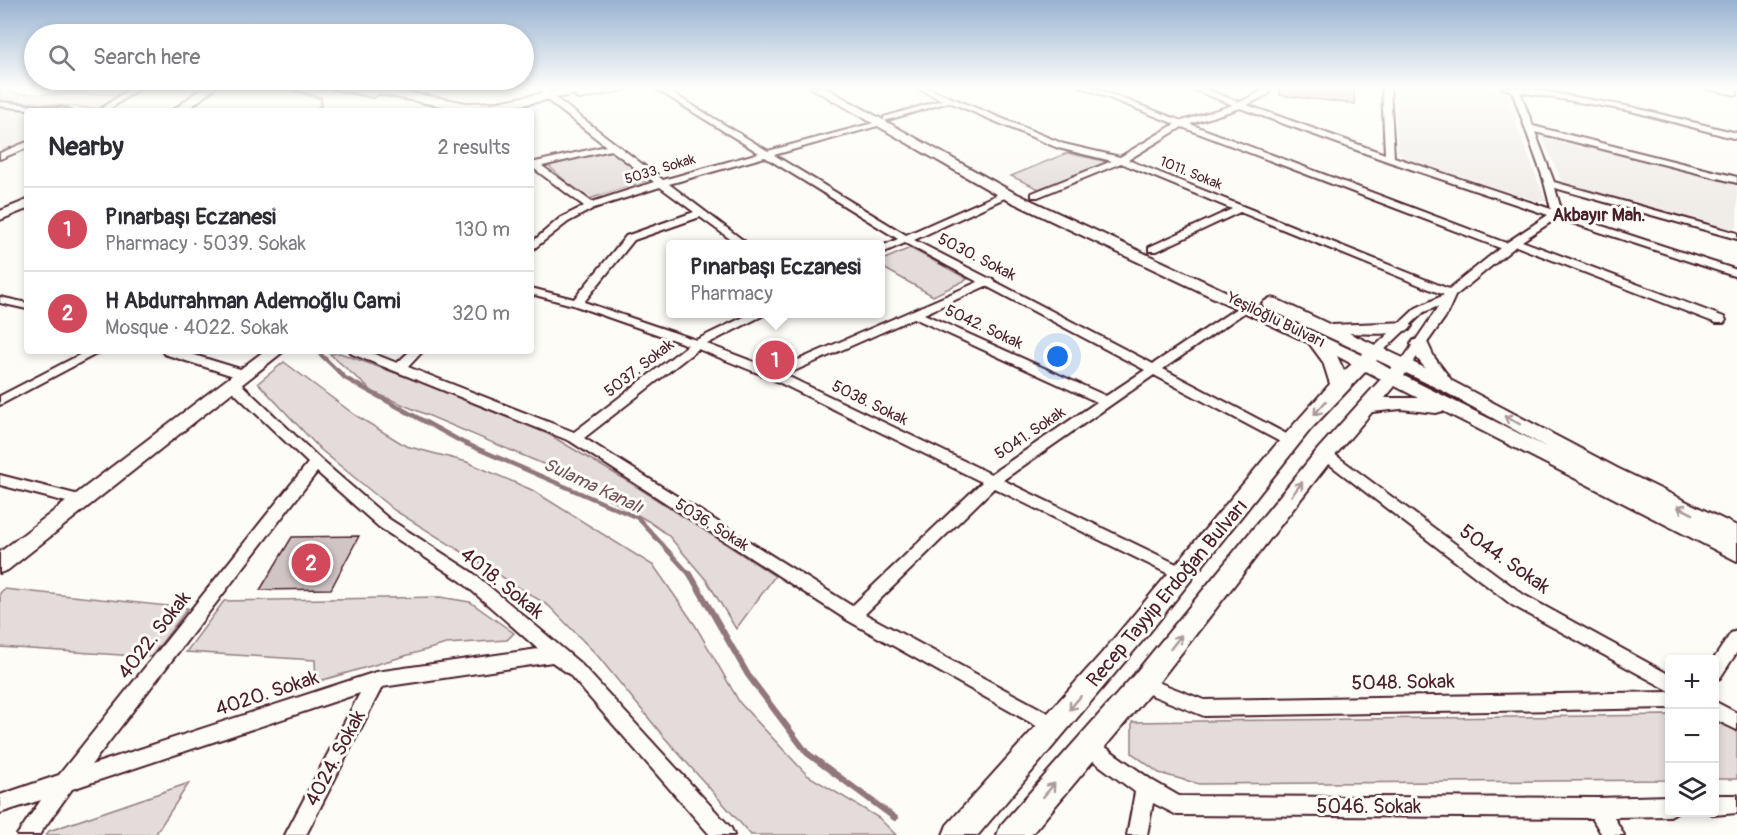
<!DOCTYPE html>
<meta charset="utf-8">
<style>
:root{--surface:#fff;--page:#f2f2f3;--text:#2b2b33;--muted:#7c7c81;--line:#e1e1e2;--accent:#d1495b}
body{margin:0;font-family:Pangolin,sans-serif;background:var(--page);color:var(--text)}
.controls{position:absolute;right:18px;bottom:18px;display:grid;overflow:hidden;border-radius:6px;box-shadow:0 3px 9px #0003}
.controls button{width:54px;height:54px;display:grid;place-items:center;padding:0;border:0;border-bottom:2px solid var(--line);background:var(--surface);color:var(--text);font:30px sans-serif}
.you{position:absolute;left:1058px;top:357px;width:21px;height:21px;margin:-15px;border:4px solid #fff;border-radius:50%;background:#1a73e8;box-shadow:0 0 0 9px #1a73e833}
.badge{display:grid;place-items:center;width:39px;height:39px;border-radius:50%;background:var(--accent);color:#fff;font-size:20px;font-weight:700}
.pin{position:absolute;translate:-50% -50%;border:3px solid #fff;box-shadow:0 2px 6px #0006}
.popup{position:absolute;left:666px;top:240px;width:219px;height:78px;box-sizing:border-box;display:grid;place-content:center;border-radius:6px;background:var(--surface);filter:drop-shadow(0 2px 4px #0005);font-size:20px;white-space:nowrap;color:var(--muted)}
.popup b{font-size:22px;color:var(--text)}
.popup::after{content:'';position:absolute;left:50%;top:100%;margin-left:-12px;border:12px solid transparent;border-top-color:var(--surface)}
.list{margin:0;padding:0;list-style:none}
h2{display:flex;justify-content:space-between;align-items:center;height:78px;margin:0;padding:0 24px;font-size:26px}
h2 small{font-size:20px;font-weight:400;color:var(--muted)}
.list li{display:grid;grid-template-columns:39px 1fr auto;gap:18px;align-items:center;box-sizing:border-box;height:84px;padding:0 24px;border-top:2px solid var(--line)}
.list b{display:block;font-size:22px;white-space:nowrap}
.list p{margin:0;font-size:20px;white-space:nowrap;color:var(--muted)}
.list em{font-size:20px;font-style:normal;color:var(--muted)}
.icon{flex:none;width:33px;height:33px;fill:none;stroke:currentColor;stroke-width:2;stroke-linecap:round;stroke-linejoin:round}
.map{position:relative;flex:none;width:1737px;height:835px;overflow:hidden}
.search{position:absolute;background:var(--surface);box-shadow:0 3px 9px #0003;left:24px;top:24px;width:510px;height:66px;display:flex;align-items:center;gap:15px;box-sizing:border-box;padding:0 21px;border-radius:33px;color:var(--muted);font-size:22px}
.panel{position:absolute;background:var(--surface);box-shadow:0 3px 9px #0003;left:24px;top:108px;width:510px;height:246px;border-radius:6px}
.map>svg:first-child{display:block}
</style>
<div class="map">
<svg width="1737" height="835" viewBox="0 0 1737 835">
<rect width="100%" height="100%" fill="#fdfcf7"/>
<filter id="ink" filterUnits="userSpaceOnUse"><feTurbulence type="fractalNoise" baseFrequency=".0167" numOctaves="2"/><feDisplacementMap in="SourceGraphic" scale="12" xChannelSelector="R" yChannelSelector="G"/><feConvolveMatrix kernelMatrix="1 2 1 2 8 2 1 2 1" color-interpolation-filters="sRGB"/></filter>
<g filter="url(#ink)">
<g fill="#f0ece8">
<path d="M 1396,87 L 1485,87 L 1507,92 L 1520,135 L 1546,201 L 1537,201 L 1403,157 L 1397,151 Z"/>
<path d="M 0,109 L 27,111 L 27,142 L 0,153 Z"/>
<path d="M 1542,136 L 1551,136 L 1727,179 L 1737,184 L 1737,227 L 1726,229 L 1562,182 Z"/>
</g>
<g fill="#e3dcda" stroke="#967e82" stroke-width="1.5">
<path d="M 0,87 L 6,87 L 1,90 L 19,94 L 121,94 L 100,109 L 0,100 Z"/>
<path d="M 611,149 L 648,180 L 586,200 L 549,166 Z"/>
<path d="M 1067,153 L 1108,162 L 1039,189 L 1011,176 Z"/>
<path d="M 910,248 L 968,279 L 933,296 L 880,266 L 880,261 Z"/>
<path d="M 340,353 L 428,385 L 548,434 L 634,485 L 775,576 L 736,629 L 707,581 L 668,535 L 648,521 L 562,472 L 373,392 L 330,354 Z"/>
<path d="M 284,362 L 355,415 L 406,446 L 467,462 L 532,490 L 654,566 L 695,625 L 740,703 L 807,775 L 879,818 L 896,835 L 751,835 L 664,737 L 597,655 L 549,606 L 394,510 L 321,450 L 258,383 Z"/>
<path d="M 4,589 L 188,608 L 151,657 L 0,647 L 0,593 Z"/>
<path d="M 440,597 L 470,602 L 514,633 L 507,640 L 446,644 L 316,682 L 315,660 L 186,652 L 224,601 Z"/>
<path d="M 1669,715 L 1669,780 L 1199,784 L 1159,773 L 1132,753 L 1132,722 Z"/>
<path d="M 1714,717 L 1737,731 L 1737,779 L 1715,779 Z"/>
<path d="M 189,783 L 155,835 L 46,835 L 49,831 Z"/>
</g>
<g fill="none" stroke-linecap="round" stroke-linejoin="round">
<path stroke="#91777b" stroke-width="3" d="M 283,87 L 321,98 L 321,105 L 315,111"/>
<path stroke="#91777b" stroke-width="4" d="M 317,351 L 339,372"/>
<path stroke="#91777b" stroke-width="4.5" d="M 337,370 L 345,378 L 462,442 L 638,518 L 691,576"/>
<path stroke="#91777b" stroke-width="6" d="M 690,574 L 748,675 L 807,753 L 895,818"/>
</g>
<g fill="#d0c5c4" stroke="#4a1f2b" stroke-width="1.5">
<path d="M 1280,87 L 1353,88 L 1355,104 L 1280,95 Z"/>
<path d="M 359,536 L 331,589 L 260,590 L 292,537 Z"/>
</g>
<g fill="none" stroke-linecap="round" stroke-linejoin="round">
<g stroke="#4a1f2b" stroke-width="4">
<g id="street">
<path d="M 132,87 L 141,87 L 107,111 L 98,111 Z"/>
<path d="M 537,87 L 545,87 L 557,99 L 663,180 L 759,153 L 653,87 L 662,87 L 768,151 L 881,121 L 881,125 L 774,155 L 906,235 L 1003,192 L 1009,192 L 1009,196 L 914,240 L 988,278 L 993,279 L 994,281 L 1153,364 L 1243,304 L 1251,304 L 1253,306 L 1251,308 L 1163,369 L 1296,439 L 1298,442 L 1291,447 L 1286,445 L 1154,375 L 1003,480 L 1189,570 L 1191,574 L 1189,578 L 1183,580 L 1177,578 L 994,488 L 865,614 L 1063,721 L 1065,727 L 1063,733 L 1056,735 L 1049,733 L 847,620 L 570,441 L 352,354 L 350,351 L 367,351 L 397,363 L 410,351 L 423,351 L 408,367 L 574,432 L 688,345 L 573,305 L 531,294 L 531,288 L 574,299 L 626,236 L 694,212 L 660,187 L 594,208 L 568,222 L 531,251 L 531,243 L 560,218 L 584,206 L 533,168 L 531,169 L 531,163 L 606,146 L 551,103 ZM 611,150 L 654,182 L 592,202 L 542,166 ZM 765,157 L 898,239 L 880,247 L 880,254 L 905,243 L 978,282 L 775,370 L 707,344 L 762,316 L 764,314 L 750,314 L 696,340 L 584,302 L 634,240 L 700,217 L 737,244 L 748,244 L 669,184 ZM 986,286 L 1145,370 L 1106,396 L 924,314 ZM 914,318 L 1097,402 L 991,474 L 785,375 ZM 698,349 L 770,378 L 982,482 L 852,606 L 584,438 Z"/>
<path d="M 915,87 L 925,87 L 1064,144 L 1120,157 L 1175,124 L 1081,87 L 1092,87 L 1182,121 L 1233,105 L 1187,87 L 1198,87 L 1240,102 L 1262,91 L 1261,87 L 1269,87 L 1269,94 L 1247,105 L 1385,154 L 1382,87 L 1390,87 L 1394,157 L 1551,209 L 1543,178 L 1512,91 L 1501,87 L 1518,87 L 1631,107 L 1737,133 L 1737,139 L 1631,111 L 1520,92 L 1533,126 L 1737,177 L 1737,183 L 1535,132 L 1554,182 L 1737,233 L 1737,239 L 1555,188 L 1562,213 L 1737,270 L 1737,277 L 1557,218 L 1522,241 L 1724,317 L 1726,320 L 1724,323 L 1716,323 L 1516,246 L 1455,296 L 1446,316 L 1409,368 L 1405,369 L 1399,365 L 1439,306 L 1424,312 L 1380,354 L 1376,355 L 1370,351 L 1416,308 L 1444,295 L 1240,212 L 1157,251 L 1149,251 L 1149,247 L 1232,209 L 1121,163 L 1038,197 L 1032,197 L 1032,193 L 1112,161 L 1058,148 L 949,102 L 884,121 L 884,117 L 942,100 ZM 1240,108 L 1387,161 L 1548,215 L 1506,243 L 1190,124 ZM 1182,127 L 1500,248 L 1449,289 L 1128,160 Z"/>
<path d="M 0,102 L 67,109 L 71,111 L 44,111 L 0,106 Z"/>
<path d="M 27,142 L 27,148 L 0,159 L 0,153 Z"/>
<path d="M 0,297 L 27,303 L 27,309 L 0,303 Z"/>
<path d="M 87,351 L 102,351 L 0,405 L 0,396 Z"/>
<path d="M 162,351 L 181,351 L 250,372 L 251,375 L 245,379 L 240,378 L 164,354 Z"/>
<path d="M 233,380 L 238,381 L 321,460 L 389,519 L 473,573 L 581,664 L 731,828 L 734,835 L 710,835 L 569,674 L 552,662 L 382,687 L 306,835 L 285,835 L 360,693 L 72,789 L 39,835 L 17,835 L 41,800 L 0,813 L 0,795 L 59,775 L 308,463 L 228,387 L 227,384 L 228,381 ZM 317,472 L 379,527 L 461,581 L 538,649 L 376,672 L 91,765 Z"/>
<path d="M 1325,449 L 1330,451 L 1524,595 L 1670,675 L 1670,691 L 1512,605 L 1320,457 L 1318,454 L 1320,451 Z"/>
<path d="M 0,475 L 87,497 L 89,501 L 87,505 L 82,506 L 0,485 Z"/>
<path d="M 1737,631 L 1737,652 L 1720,678 L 1714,680 L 1713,660 L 1731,633 Z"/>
<path d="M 1142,676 L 1204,700 L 1670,692 L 1670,708 L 1204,716 L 1136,689 L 1133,684 L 1136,679 Z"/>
<path d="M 1714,701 L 1737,713 L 1737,730 L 1714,719 Z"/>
<path d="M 1087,736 L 1094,739 L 1153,781 L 1179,796 L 1597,798 L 1670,796 L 1670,812 L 1677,812 L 1670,816 L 1614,817 L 1624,835 L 1602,835 L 1592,818 L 1177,815 L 1153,803 L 1147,835 L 1127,835 L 1135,792 L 1080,751 L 1077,745 L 1080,739 Z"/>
<path d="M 1714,795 L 1737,795 L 1737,813 L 1714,815 L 1709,812 L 1714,812 Z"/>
</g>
</g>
<g stroke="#4a1f2b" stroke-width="4">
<g id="secondary">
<path d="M 203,87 L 216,87 L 186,111 L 172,111 Z"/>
<path d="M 332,87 L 377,87 L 467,103 L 497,102 L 576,87 L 598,87 L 596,89 L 629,87 L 627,89 L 580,99 L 576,98 L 576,94 L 497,110 L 467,111 L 379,94 L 373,97 L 334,89 Z"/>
<path d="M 810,87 L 824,87 L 1011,191 L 1362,355 L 1363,353 L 1264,307 L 1262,303 L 1270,298 L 1276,299 L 1331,325 L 1409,322 L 1412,326 L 1409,330 C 1389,335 1370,334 1349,333 L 1425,368 L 1417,358 L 1411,344 L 1414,340 L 1426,340 L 1434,357 L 1452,381 L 1617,468 L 1737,526 L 1737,561 L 1443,411 L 1436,413 L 1401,409 L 1372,412 L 1332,459 L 1151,692 L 1031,835 L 997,835 L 1001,825 L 1133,676 L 1318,449 L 1381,379 L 1366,371 L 1310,430 L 1149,633 L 978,835 L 943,835 L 947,825 L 1101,654 L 1274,447 L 1330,384 L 1323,362 L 1309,343 L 1001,197 ZM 1337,356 L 1352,364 L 1344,371 ZM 1377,360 L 1392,367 L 1390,369 L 1376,361 ZM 1406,373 L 1445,392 L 1546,447 L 1404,376 ZM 1395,386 L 1418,398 L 1385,398 Z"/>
<path d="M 1705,87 L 1737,89 L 1737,95 L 1707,89 Z"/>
<path d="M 27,200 L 27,209 L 0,220 L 0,211 Z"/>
<path d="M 264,351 L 284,351 L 8,570 L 0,573 L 0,552 Z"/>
</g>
</g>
<use href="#street" fill="#fdfcf7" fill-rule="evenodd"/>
<use href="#secondary" fill="#fdfcf7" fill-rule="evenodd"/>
</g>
<defs><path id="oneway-shaft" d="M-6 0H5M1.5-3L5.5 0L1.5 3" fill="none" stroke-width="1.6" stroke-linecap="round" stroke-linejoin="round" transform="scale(1.5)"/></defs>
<g stroke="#ac999b">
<use href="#oneway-shaft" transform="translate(1320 408) rotate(131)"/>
<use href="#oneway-shaft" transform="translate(1512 420) rotate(-152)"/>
<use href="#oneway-shaft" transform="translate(1297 489) rotate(-52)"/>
<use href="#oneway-shaft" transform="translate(1685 510) rotate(-153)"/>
<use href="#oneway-shaft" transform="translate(1176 642) rotate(-52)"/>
<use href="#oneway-shaft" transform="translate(1075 703) rotate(130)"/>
<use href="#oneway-shaft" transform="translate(1049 790) rotate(-50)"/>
</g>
</g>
<linearGradient id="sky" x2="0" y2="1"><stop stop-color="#98b3d2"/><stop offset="0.43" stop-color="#fefefb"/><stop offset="1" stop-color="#fefefb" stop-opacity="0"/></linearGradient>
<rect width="1737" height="204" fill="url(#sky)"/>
<g text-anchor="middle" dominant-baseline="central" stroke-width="6" stroke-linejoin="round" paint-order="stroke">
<g font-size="14" fill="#4a1f2b" stroke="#fdfcf7">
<text transform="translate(660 169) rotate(-17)">5033. Sokak</text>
<text transform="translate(1191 173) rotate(22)">1011. Sokak</text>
</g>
<g font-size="16" fill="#4a1f2b" stroke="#fdfcf7">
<text transform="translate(977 257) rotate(27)">5030. Sokak</text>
<text transform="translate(1276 320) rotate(26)">Yeşiloğlu Bulvarı</text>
<text transform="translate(984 327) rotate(25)">5042. Sokak</text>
<text transform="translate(639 368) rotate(-38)">5037. Sokak</text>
<text transform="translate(870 403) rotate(26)">5038. Sokak</text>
<text transform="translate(1030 433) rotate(-34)">5041. Sokak</text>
<text transform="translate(712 525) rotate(32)">5036. Sokak</text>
</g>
<g font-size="18" font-weight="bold" fill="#4a1f2b" stroke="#fdfcf7">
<text x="1599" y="215">Akbayır Mah.</text>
</g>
<g font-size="18" font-style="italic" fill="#73525a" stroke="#fdfcf7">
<text transform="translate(593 486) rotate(25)">Sulama Kanalı</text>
</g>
<g font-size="20" fill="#4a1f2b" stroke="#fdfcf7">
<text transform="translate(1505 559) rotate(35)">5044. Sokak</text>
<text transform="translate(502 583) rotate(39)">4018. Sokak</text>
<text transform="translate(1167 593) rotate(-50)">Recep Tayyip Erdoğan Bulvarı</text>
<text transform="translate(154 635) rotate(-52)">4022. Sokak</text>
<text transform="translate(1403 682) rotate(-1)">5048. Sokak</text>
<text transform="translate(267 693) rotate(-18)">4020. Sokak</text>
<text transform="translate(335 758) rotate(-62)">4024. Sokak</text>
<text x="1369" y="806">5046. Sokak</text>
</g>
</g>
</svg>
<div class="controls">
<button>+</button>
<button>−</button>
<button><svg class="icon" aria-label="layers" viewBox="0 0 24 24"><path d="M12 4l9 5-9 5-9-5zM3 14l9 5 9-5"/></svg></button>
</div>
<div class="you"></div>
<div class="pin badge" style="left:775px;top:360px">1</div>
<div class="popup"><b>Pınarbaşı Eczanesi</b>Pharmacy</div>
<div class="pin badge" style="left:311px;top:563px">2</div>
<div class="search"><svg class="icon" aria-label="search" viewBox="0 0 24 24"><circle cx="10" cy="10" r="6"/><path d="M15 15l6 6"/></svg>Search here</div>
<section class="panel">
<h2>Nearby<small>2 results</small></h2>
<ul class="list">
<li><span class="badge">1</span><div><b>Pınarbaşı Eczanesi</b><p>Pharmacy · 5039. Sokak</p></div><em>130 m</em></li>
<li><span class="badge">2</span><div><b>H Abdurrahman Ademoğlu Cami</b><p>Mosque · 4022. Sokak</p></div><em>320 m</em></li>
</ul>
</section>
</div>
